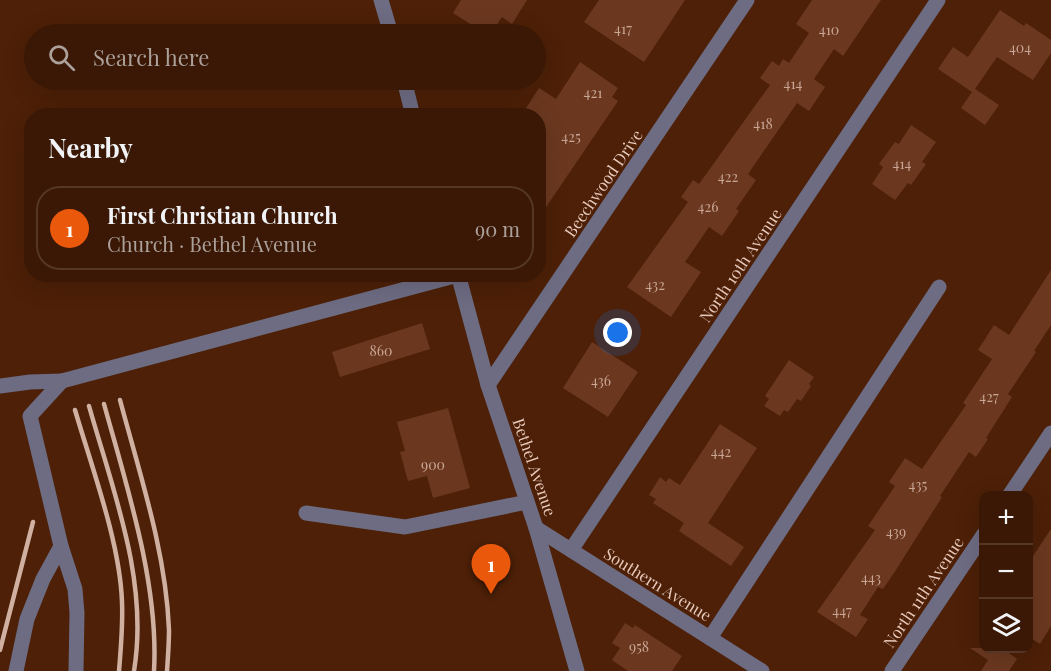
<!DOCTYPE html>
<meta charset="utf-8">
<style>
:root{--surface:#3a1805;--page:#41210f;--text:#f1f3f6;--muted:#aba09a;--line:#543727;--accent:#ea580c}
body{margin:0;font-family:"Playfair Display",serif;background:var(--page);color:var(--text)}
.controls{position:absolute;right:18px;bottom:18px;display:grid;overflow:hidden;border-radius:12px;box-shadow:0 6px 24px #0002}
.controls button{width:54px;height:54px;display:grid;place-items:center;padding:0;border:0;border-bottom:2px solid var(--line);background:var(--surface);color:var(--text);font:30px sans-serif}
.you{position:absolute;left:618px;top:333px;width:21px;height:21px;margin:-15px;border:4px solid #fff;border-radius:50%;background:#1a73e8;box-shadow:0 0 0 9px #1a73e833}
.badge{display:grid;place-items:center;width:39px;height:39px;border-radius:50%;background:var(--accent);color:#fff;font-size:20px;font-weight:700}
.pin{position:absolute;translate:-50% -50px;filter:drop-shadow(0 2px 3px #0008)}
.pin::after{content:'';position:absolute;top:32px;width:21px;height:18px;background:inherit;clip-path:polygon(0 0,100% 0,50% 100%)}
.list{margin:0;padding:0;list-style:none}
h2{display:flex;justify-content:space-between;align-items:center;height:78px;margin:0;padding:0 24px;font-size:26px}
h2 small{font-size:20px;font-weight:400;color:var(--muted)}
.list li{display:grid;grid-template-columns:39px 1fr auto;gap:18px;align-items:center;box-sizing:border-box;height:84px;margin:0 12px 12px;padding:0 12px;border:2px solid var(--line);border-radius:24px}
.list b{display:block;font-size:22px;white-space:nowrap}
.list p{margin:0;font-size:20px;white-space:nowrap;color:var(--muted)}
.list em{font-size:20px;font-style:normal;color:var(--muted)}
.icon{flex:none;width:33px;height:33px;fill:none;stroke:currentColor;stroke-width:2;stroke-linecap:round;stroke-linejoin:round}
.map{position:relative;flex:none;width:1051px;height:671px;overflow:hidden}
.search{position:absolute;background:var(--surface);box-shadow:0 6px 24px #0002;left:24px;top:24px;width:522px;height:66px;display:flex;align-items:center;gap:15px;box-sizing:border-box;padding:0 21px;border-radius:33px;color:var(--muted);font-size:22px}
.panel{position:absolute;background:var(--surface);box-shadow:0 6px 24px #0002;left:24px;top:108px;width:522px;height:174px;border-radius:24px}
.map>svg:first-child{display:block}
</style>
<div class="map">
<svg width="1051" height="671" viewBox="0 0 1051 671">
<rect width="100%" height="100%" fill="#4d2007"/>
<g fill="#6b381f">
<path d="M 461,0 L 527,0 L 512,24 L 502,17 L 490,34 L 486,34 L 453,13 Z"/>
<path d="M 599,0 L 685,0 L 644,62 L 584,22 Z"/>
<path d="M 812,0 L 881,0 L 843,56 L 834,49 L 814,79 L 825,87 L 809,111 L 797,103 L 748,174 L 756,180 L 736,209 L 739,211 L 722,236 L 709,227 L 685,262 L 701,272 L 671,317 L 627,287 L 688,202 L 681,197 L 693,180 L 699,184 L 770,85 L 760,78 L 772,61 L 779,66 L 783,59 L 789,63 L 809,33 L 796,24 Z"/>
<path d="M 1000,10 L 1024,26 L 1026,23 L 1051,40 L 1051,53 L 1033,80 L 997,57 L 975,89 L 999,105 L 985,125 L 961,108 L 972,92 L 938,69 L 953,47 L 968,57 Z"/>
<path d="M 580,62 L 618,88 L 612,97 L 618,101 L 538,219 L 538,116 L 521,116 L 539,88 L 556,99 Z"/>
<path d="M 911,125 L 936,142 L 922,162 L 926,164 L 911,185 L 908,183 L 895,200 L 872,184 L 883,167 L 879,164 L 895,142 L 899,144 Z"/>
<path d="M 1051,270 L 1051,325 L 1034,351 L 1036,352 L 1008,394 L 1012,397 L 986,438 L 988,439 L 976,457 L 969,452 L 940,496 L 942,497 L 894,573 L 883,589 L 878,587 L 860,615 L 868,619 L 856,637 L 817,612 L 875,530 L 868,526 L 895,486 L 889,482 L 905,458 L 922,469 L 966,405 L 963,403 L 992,359 L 978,350 L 994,325 L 1009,335 Z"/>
<path d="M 422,323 L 430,349 L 340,377 L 332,352 Z"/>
<path d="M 592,342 L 638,372 L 608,417 L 563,388 Z"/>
<path d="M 789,360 L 814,377 L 809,384 L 811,386 L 801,401 L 797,399 L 788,412 L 784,410 L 780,416 L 764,406 L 769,399 L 765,396 Z"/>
<path d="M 448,408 L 470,488 L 433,498 L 427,476 L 408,481 L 400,452 L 405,451 L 397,422 Z"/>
<path d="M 720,424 L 757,448 L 708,523 L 744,547 L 731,566 L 679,531 L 684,523 L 653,503 L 656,499 L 649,495 L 660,477 L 666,482 L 669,478 L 680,485 Z"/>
<path d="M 1051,529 L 1051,626 L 1040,644 L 1029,637 L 1029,562 Z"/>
<path d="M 625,623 L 633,628 L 635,625 L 682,656 L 672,671 L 628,671 L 612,660 L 620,648 L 612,643 Z"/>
<path d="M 970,648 L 1002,648 L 1017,659 L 1009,671 L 981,671 L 988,660 Z"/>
</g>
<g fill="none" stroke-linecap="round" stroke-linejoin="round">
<g stroke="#6d6c83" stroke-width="15">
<path d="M 381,0 L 391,34"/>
<path d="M 404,80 L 413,116"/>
<path d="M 458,274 L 488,385 L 536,528 L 577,671"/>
<path d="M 488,385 L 747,0"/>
<path d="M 0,386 L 30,382 L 62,381"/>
<path d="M 1009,496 L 1051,433"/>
<path d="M 306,513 L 405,527 L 527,502"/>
<path d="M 536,528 L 762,671"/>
<path d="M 571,550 L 938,0"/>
<path d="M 710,638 L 939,287"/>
<path d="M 16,671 L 27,619 L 43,579 L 61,546"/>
<path d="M 76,671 L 77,613 L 75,589 L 61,546 L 30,416 L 62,381 L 458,275"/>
<path d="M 892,671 L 984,534"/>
</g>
<g stroke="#d0b0a1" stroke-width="4.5">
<path d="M 120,400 C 140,475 166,552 169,630 C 169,643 168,657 167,671"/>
<path d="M 104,404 C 127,487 159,585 154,671"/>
<path d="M 89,406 C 113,491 149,581 134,671"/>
<path d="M 75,410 C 92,468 120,543 122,602 C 123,625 121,648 119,671"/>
<path d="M 0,650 L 33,522"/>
</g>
</g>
<g text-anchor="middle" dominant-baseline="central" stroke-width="5" stroke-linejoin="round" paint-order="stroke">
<g font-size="14" fill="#c9a696">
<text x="623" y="28">417</text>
<text x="829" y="29">410</text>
<text x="1020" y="47">404</text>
<text x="793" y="83">414</text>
<text x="593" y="92">421</text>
<text x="763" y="123">418</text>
<text x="571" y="136">425</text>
<text x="902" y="163">414</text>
<text x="728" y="176">422</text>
<text x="708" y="206">426</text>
<text x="655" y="284">432</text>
<text x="381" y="350">860</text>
<text x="601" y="380">436</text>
<text x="989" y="396">427</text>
<text x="721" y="451">442</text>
<text x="433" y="464">900</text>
<text x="918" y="484">435</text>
<text x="896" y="531">439</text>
<text x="871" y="577">443</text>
<text x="842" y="610">447</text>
<text x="639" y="646">958</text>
</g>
<g font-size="16" fill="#e8cabd" stroke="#4d2007">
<text transform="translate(603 183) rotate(-56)">Beechwood Drive</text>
<text transform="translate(740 265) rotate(-56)">North 10th Avenue</text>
<text transform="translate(535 467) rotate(71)">Bethel Avenue</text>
<text transform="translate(658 584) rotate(32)">Southern Avenue</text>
<text transform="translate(923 592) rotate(-56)">North 11th Avenue</text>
</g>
</g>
</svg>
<div class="controls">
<button>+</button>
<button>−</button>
<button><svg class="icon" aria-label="layers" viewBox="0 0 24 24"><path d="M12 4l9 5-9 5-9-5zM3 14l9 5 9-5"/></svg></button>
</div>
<div class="you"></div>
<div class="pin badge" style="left:491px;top:594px">1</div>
<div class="search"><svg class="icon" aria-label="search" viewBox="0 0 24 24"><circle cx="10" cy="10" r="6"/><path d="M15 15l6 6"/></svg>Search here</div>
<section class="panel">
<h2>Nearby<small></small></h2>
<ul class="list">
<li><span class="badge">1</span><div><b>First Christian Church</b><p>Church · Bethel Avenue</p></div><em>90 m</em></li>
</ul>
</section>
</div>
